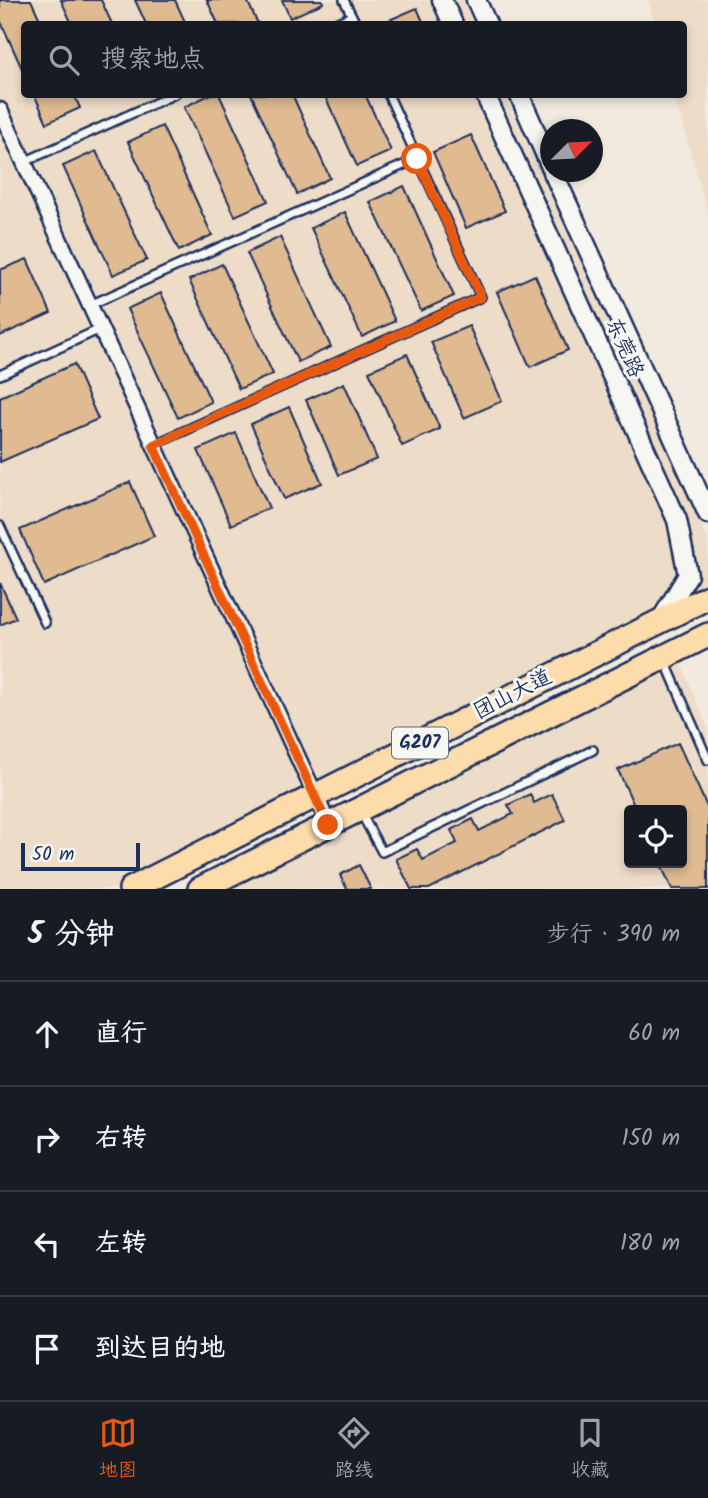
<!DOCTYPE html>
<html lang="zh">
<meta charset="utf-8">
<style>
:root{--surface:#171b24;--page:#20242c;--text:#f1f3f6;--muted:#9ea1a6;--line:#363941;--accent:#ea580c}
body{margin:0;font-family:Kalam,"LXGW WenKai TC",sans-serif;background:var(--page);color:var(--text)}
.controls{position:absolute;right:21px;bottom:21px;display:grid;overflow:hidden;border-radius:7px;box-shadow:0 4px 10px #0003}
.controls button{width:63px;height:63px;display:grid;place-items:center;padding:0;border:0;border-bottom:2px solid var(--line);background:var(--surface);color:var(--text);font:35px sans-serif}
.compass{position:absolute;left:540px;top:119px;width:63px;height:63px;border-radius:50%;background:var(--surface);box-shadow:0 4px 10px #0003;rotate:66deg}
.scale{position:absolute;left:21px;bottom:18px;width:119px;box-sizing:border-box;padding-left:7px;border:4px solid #1b2f5e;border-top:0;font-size:19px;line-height:24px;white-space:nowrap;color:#1b2f5e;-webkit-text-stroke:5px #f6f6f2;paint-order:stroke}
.stop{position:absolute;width:21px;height:21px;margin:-16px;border:5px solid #ea580c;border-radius:50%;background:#fff}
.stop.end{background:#ea580c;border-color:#fff;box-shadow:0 2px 7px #0008}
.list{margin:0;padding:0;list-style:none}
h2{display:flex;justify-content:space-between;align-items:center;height:91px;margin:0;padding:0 28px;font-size:30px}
h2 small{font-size:23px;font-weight:400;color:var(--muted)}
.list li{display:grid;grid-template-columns:46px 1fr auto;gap:21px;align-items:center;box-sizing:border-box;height:105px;padding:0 28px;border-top:2px solid var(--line)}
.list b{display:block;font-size:26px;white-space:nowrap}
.list em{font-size:23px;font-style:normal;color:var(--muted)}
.icon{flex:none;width:38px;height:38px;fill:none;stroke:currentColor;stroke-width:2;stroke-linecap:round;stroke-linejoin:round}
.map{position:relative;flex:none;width:708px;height:889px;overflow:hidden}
.search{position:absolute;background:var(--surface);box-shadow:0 4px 10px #0003;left:21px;right:21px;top:21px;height:77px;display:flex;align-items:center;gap:18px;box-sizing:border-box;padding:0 24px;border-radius:7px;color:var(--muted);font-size:26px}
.sheet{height:511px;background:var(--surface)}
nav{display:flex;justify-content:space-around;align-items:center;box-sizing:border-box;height:98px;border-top:2px solid var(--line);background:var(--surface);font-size:19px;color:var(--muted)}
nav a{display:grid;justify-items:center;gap:4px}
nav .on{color:var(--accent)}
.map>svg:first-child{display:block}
</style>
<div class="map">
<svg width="708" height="889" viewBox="0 0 708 889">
<rect width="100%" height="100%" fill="#f2eadf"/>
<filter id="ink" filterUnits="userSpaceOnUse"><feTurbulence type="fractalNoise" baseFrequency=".0143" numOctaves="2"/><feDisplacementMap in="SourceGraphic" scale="14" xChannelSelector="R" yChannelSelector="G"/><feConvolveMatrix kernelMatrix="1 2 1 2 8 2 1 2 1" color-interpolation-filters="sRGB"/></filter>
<g filter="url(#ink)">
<g fill="#eddcc8" fill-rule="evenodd">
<path d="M 0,0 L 463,0 L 474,24 L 24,24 L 24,94 L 505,95 L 708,541 L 708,597 L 131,889 L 0,889 Z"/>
<path d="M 648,0 L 708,0 L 708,214 L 674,95 L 684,94 L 684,24 L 655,24 Z"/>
<path d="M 676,652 L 708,728 L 708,889 L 200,889 ZM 629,810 L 682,810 L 682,863 L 629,863 Z"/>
</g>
<g fill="#e0bb91" stroke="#1b2f5e" stroke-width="2">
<path d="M 0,0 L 31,0 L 42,24 L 24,24 L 24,73 L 0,20 Z"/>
<path d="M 61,0 L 101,0 L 112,24 L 72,24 Z"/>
<path d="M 135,0 L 175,0 L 186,24 L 146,24 Z"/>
<path d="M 207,0 L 247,0 L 258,24 L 218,24 Z"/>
<path d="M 282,0 L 322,0 L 323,3 L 290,18 Z"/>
<path d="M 417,8 L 424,24 L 380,24 Z"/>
<path d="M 34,94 L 74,94 L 80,108 L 47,123 Z"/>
<path d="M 211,94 L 219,94 L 268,201 L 235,216 L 184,107 Z"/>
<path d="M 251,94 L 292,94 L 330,178 L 297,194 Z"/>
<path d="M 324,94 L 365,94 L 391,151 L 357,166 Z"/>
<path d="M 162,126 L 212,235 L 179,251 L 128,142 Z"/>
<path d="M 471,135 L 505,211 L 466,228 L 433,152 Z"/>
<path d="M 96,151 L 147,260 L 113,275 L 63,166 Z"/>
<path d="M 404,186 L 454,296 L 421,311 L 370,202 Z"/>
<path d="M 345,212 L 395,321 L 362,337 L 311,228 Z"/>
<path d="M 280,237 L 331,347 L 298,362 L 247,253 Z"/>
<path d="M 27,259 L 51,313 L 0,336 L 0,270 Z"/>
<path d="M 222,264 L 273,374 L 239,389 L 189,280 Z"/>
<path d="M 535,275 L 568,350 L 530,367 L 497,292 Z"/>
<path d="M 161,293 L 211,402 L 178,418 L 127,309 Z"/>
<path d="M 469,326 L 502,401 L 464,418 L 431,342 Z"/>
<path d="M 407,354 L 440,429 L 402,446 L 369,371 Z"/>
<path d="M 74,364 L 98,419 L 0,462 L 0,397 Z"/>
<path d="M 344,383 L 377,459 L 339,475 L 306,400 Z"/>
<path d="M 289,407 L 322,483 L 284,499 L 251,424 Z"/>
<path d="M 236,433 L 269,508 L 231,525 L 198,450 Z"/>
<path d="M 130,482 L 154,536 L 44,585 L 20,530 Z"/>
<path d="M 0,583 L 16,618 L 0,625 Z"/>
<path d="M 678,743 L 708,809 L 708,889 L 672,889 L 660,863 L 682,863 L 682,810 L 636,810 L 618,770 Z"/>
<path d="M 530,794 L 534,803 L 552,794 L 565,820 L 429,889 L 411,889 L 396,859 L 417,849 L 423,860 L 457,843 L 451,830 L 473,819 L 479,831 L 513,814 L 508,805 Z"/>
<path d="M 359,865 L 371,889 L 347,889 L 340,875 Z"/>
</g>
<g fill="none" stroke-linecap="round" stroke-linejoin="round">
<g stroke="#1b2f5e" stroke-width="12">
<g id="service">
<path d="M 344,0 L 356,24"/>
<path d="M 333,24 L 352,16"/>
<path d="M 24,162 L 175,94"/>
<path d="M 90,305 L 417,159"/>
<path d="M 0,375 L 100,329"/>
<path d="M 153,445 L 481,297 L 388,94"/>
<path d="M 0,526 L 45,623"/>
<path d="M 665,661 L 708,760"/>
<path d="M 361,813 L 382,852 L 593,750"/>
</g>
</g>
<g stroke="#1b2f5e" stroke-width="19">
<path id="minor" d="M 0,110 L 329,825"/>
</g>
<g stroke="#1b2f5e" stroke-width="23">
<g id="tertiary">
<path d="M 442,0 L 453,24"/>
<path d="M 476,0 L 487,24"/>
<path d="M 485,94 L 677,520 L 688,575 L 661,620"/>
<path d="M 519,94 L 550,165"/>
<path d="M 553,172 L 708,514"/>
</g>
</g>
<g stroke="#1b2f5e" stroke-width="28">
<g id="trunk">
<path d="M 131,889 L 708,597"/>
<path d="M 200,889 L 708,635"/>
</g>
</g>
<use href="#service" stroke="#f6f6f2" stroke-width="7"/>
<use href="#minor" stroke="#f6f6f2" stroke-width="14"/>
<use href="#tertiary" stroke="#f6f6f2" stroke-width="18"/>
<use href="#trunk" stroke="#fddcac" stroke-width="23"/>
</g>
</g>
<g fill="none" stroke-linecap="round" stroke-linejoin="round" filter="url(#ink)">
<path stroke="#ea580c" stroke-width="9" d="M 328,825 L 153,445 L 481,297 L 417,159"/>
</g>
<g text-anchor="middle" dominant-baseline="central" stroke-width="6" stroke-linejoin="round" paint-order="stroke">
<rect fill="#f6f6f2" stroke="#5d6b8a" stroke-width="2" x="392" y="727.5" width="56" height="31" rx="5"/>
<g font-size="19" font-weight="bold" fill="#1b2f5e">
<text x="420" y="743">G207</text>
</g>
<g font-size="21" fill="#1b2f5e" stroke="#f6f6f2">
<text transform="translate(624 348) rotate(66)">东莞路</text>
<text transform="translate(513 695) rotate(-27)">团山大道</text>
</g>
</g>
</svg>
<div class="controls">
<button><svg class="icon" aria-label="locate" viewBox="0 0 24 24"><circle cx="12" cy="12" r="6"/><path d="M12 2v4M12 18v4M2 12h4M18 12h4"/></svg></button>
</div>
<svg class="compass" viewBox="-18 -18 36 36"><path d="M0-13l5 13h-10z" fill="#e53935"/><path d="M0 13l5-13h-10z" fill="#9ea1a6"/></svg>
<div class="scale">50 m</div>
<div class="stop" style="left:417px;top:159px"></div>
<div class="stop end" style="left:328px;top:825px"></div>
<div class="search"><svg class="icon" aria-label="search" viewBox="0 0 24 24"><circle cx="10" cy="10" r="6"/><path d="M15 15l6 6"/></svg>搜索地点</div>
</div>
<section class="sheet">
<h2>5 分钟<small>步行 · 390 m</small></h2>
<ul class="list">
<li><svg class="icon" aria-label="ahead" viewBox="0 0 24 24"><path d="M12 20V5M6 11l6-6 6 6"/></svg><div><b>直行</b></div><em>60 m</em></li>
<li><svg class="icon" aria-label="right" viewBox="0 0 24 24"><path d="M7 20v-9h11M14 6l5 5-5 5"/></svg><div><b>右转</b></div><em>150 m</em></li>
<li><svg class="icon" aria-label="left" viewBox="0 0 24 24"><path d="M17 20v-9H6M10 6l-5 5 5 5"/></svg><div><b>左转</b></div><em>180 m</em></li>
<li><svg class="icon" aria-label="arrive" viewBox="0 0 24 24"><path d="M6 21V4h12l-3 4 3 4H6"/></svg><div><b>到达目的地</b></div></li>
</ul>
</section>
<nav>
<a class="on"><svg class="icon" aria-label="map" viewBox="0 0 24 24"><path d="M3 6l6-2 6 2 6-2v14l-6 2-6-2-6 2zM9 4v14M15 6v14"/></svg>地图</a>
<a><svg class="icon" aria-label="directions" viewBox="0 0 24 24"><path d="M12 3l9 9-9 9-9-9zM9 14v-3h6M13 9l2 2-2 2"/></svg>路线</a>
<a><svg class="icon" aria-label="saved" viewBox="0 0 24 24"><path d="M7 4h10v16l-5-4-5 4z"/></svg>收藏</a>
</nav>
